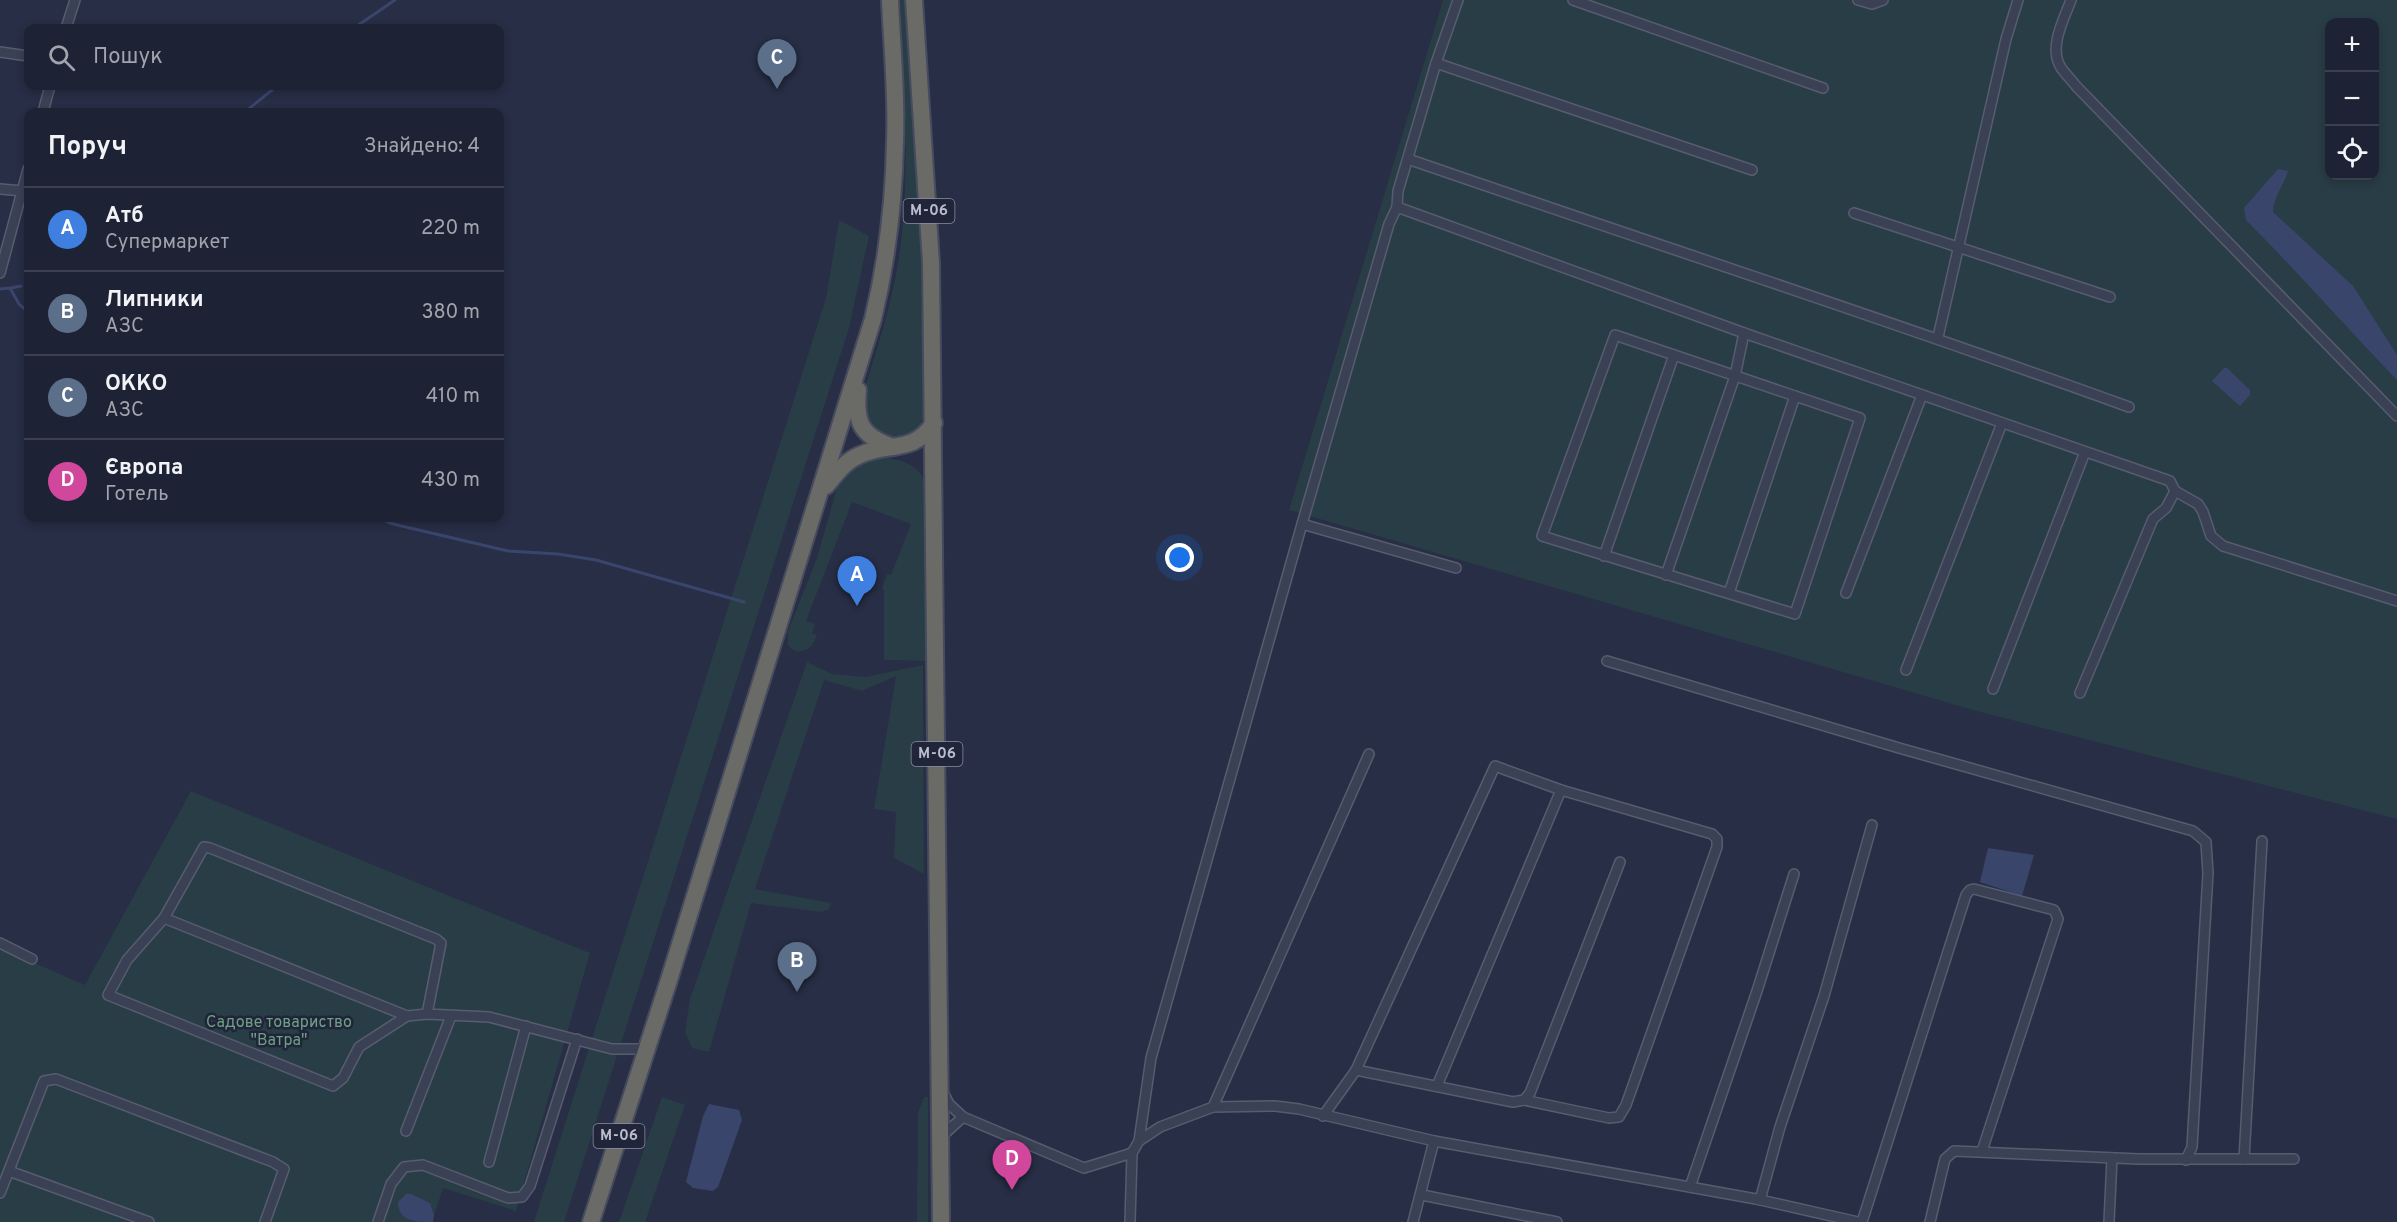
<!DOCTYPE html>
<html lang="uk">
<meta charset="utf-8">
<style>
:root{--surface:#1d2234;--page:#252a3c;--text:#f1f3f6;--muted:#a0a4ac;--line:#3b3f4f;--accent:#90a5fb}
body{margin:0;font-family:Overpass,sans-serif;background:var(--page);color:var(--text)}
.controls{position:absolute;right:18px;top:18px;display:grid;overflow:hidden;border-radius:12px;box-shadow:0 3px 9px #0003}
.controls button{width:54px;height:54px;display:grid;place-items:center;padding:0;border:0;border-bottom:2px solid var(--line);background:var(--surface);color:var(--text);font:30px sans-serif}
.you{position:absolute;left:1180px;top:558px;width:21px;height:21px;margin:-15px;border:4px solid #fff;border-radius:50%;background:#1a73e8;box-shadow:0 0 0 9px #1a73e833}
.badge{display:grid;place-items:center;width:39px;height:39px;border-radius:50%;background:var(--accent);color:#fff;font-size:20px;font-weight:700}
.pin{position:absolute;translate:-50% -50px;filter:drop-shadow(0 2px 3px #0008)}
.pin::after{content:'';position:absolute;top:32px;width:21px;height:18px;background:inherit;clip-path:polygon(0 0,100% 0,50% 100%)}
.list{margin:0;padding:0;list-style:none}
h2{display:flex;justify-content:space-between;align-items:center;height:78px;margin:0;padding:0 24px;font-size:26px}
h2 small{font-size:20px;font-weight:400;color:var(--muted)}
.list li{display:grid;grid-template-columns:39px 1fr auto;gap:18px;align-items:center;box-sizing:border-box;height:84px;padding:0 24px;border-top:2px solid var(--line)}
.list b{display:block;font-size:22px;white-space:nowrap}
.list p{margin:0;font-size:20px;white-space:nowrap;color:var(--muted)}
.list em{font-size:20px;font-style:normal;color:var(--muted)}
.icon{flex:none;width:33px;height:33px;fill:none;stroke:currentColor;stroke-width:2;stroke-linecap:round;stroke-linejoin:round}
.map{position:relative;flex:none;width:2397px;height:1222px;overflow:hidden}
.search{position:absolute;background:var(--surface);box-shadow:0 3px 9px #0003;left:24px;top:24px;width:480px;height:66px;display:flex;align-items:center;gap:15px;box-sizing:border-box;padding:0 21px;border-radius:12px;color:var(--muted);font-size:22px}
.panel{position:absolute;background:var(--surface);box-shadow:0 3px 9px #0003;left:24px;top:108px;width:480px;height:414px;border-radius:12px}
.map>svg:first-child{display:block}
</style>
<div class="map">
<svg width="2397" height="1222" viewBox="0 0 2397 1222">
<rect width="100%" height="100%" fill="#272e45"/>
<g fill="#293d46" fill-rule="evenodd">
<path d="M 900,0 L 909,0 L 920,206 L 924,415 C 916,442 899,441 876,435 L 860,408 L 862,397 C 877,349 893,301 900,251 C 911,168 903,83 900,0 Z"/>
<path d="M 1443,0 L 2397,0 L 2397,819 L 1973,710 L 1289,510 ZM 2330,22 L 2374,22 L 2374,176 L 2330,176 Z"/>
<path d="M 839,220 L 869,236 L 849,328 L 564,1222 L 534,1222 L 826,298 Z"/>
<path d="M 872,456 C 894,459 913,459 925,480 L 930,661 L 884,660 L 884,590 L 882,588 L 887,574 L 891,575 L 911,524 L 852,502 L 806,621 L 815,624 L 812,633 L 817,635 L 812,646 C 803,652 796,655 788,645 L 788,631 L 817,558 L 839,481 L 844,471 Z"/>
<path d="M 807,662 L 832,674 L 865,677 L 923,665 L 924,874 L 894,858 L 896,812 L 874,809 L 896,676 L 862,691 L 824,680 L 755,889 L 831,903 L 829,909 L 822,912 L 751,903 L 709,1052 L 692,1048 L 685,1032 L 690,999 Z"/>
<path d="M 191,791 L 590,953 L 516,1211 L 443,1188 L 432,1222 L 0,1222 L 0,948 L 85,985 Z"/>
<path d="M 662,1097 L 685,1105 L 645,1222 L 619,1222 Z"/>
<path d="M 924,1097 L 928,1097 L 928,1222 L 917,1222 L 918,1112 Z"/>
</g>
<g fill="#3a456c">
<path d="M 2278,169 L 2288,171 C 2284,185 2273,198 2273,212 L 2353,286 L 2397,355 L 2397,380 C 2346,327 2298,272 2246,220 L 2244,208 Z"/>
<path d="M 2224,368 L 2227,368 L 2250,390 L 2250,395 L 2240,406 L 2212,381 Z"/>
<path d="M 1988,848 L 2034,855 L 2022,896 L 1980,882 Z"/>
<path d="M 709,1104 L 739,1110 L 742,1120 L 718,1187 L 713,1191 L 693,1188 L 686,1182 L 703,1116 Z"/>
<path d="M 406,1194 L 411,1194 L 430,1203 L 434,1215 L 433,1222 C 416,1222 398,1222 398,1202 Z"/>
</g>
<g fill="none" stroke-linecap="round" stroke-linejoin="round">
<g stroke="#3a456c" stroke-width="3">
<path d="M 354,28 L 395,0"/>
<path d="M 245,112 L 277,86"/>
<path d="M 11,288 L 21,286"/>
<path d="M 0,289 L 10,288 L 19,304 L 28,312"/>
<path d="M 379,518 L 393,524 L 508,551 L 558,554 L 596,560 L 744,602"/>
</g>
<g stroke="#575c6f" stroke-width="12">
<g id="minor">
<path d="M 1573,0 L 1823,88"/>
<path d="M 1858,0 L 1872,4 L 1883,0"/>
<path d="M 2071,0 C 2064,19 2049,46 2060,66 C 2064,73 2071,79 2076,86 L 2397,416"/>
<path d="M 66,28 L 75,0"/>
<path d="M 0,52 L 28,56"/>
<path d="M 1436,63 L 1752,170"/>
<path d="M 43,112 L 50,86"/>
<path d="M 1408,159 C 1648,242 1890,320 2129,407"/>
<path d="M 0,189 L 23,191"/>
<path d="M 1397,207 L 1744,333 L 2170,481 L 2175,491 L 2198,504 L 2203,512 L 2211,536 L 2223,546 L 2397,601"/>
<path d="M 1854,213 L 2110,297"/>
<path d="M 0,273 L 28,169"/>
<path d="M 1615,335 L 1860,418 L 1795,614 L 1542,536 Z"/>
<path d="M 1938,337 L 2006,39 L 2018,0"/>
<path d="M 1302,524 L 1456,568"/>
<path d="M 1604,556 L 1674,355"/>
<path d="M 1666,575 L 1735,376 L 1744,333"/>
<path d="M 1729,593 L 1795,396"/>
<path d="M 1846,593 L 1922,395"/>
<path d="M 1607,661 L 1899,748 L 2193,831 L 2206,842 L 2208,873 L 2192,1147 L 2186,1160"/>
<path d="M 1906,670 L 2002,423"/>
<path d="M 1993,689 L 2085,452"/>
<path d="M 2080,693 L 2153,519 L 2166,508 L 2175,491"/>
<path d="M 164,918 L 407,1016"/>
<path d="M 0,943 L 32,959"/>
<path d="M 427,1014 L 441,943 L 436,939 L 210,848 L 204,847 L 164,918 L 127,960 L 108,995 L 333,1086 L 343,1078 L 359,1047 L 407,1016 L 427,1014 L 489,1017 L 612,1049 L 647,1049"/>
<path d="M 1356,1070 L 1513,1102 L 1524,1100 L 1530,1093 L 1620,862"/>
<path d="M 1437,1086 L 1561,790"/>
<path d="M 943,1092 L 949,1104 L 963,1117 L 1084,1168 L 1132,1153 L 1139,1141 L 1160,1127 L 1213,1107 L 1275,1106 L 1299,1109 L 1434,1141 L 1756,1199 L 1858,1222"/>
<path d="M 1213,1107 L 1369,754"/>
<path d="M 1323,1116 L 1356,1070 L 1495,766 L 1561,790 L 1712,834 L 1717,839 L 1717,847 L 1626,1105 L 1619,1117 L 1609,1118 L 1524,1100"/>
<path d="M 406,1131 L 451,1016"/>
<path d="M 941,1137 L 963,1117"/>
<path d="M 1139,1141 L 1151,1058 L 1302,524 L 1389,224 L 1397,207 L 1398,191 L 1436,63 L 1458,0"/>
<path d="M 2244,1159 L 2262,841"/>
<path d="M 489,1162 L 526,1026"/>
<path d="M 9,1171 L 149,1222"/>
<path d="M 1690,1187 L 1757,991 L 1794,874"/>
<path d="M 0,1193 L 44,1081 L 56,1079 L 273,1162 L 284,1169 L 265,1222"/>
<path d="M 1422,1195 L 1557,1222"/>
<path d="M 1760,1200 L 1780,1127 L 1824,996 L 1872,825"/>
<path d="M 378,1222 L 391,1184 L 404,1167 L 423,1165 L 508,1198 L 522,1197 L 530,1186 L 577,1039"/>
<path d="M 1130,1222 L 1132,1153"/>
<path d="M 1413,1222 L 1434,1141"/>
<path d="M 1862,1222 L 1966,895 L 1970,890 L 1974,889 L 2054,910 L 2058,919 L 1982,1151"/>
<path d="M 1930,1222 L 1945,1159 L 1954,1151 L 2139,1159 L 2294,1159"/>
<path d="M 2109,1222 L 2112,1158"/>
</g>
</g>
<g stroke="#464b5f" stroke-width="20">
<g id="trunk">
<path d="M 914,0 L 931,263 L 941,1222"/>
<path d="M 858,390 C 855,423 861,436 893,447"/>
<path d="M 826,486 C 836,474 845,461 860,455 C 890,441 912,455 934,423"/>
<path d="M 591,1222 L 669,980 L 873,319 C 887,261 894,201 895,142 C 897,95 892,47 890,0"/>
</g>
</g>
<use href="#minor" stroke="#3b4154" stroke-width="9"/>
<use href="#trunk" stroke="#6a6a66" stroke-width="16"/>
</g>
<g text-anchor="middle" dominant-baseline="central" stroke-width="5" stroke-linejoin="round" paint-order="stroke">
<g fill="#20253a" stroke="#8b8fa2" stroke-width="1.5">
<rect x="903.5" y="199" width="51" height="24" rx="4.5"/>
<rect x="911.5" y="742" width="51" height="24" rx="4.5"/>
<rect x="593.5" y="1124" width="51" height="24" rx="4.5"/>
</g>
<g font-size="15" font-weight="bold" fill="#b9bdce">
<text x="929" y="211">М-06</text>
<text x="937" y="754">М-06</text>
<text x="619" y="1136">М-06</text>
</g>
<g font-size="16" fill="#6f9f84" stroke="#20253a">
<text x="279" y="1023">Садове товариство<tspan x="279" dy="18">"Ватра"</tspan></text>
</g>
</g>
</svg>
<div class="controls">
<button>+</button>
<button>−</button>
<button><svg class="icon" aria-label="locate" viewBox="0 0 24 24"><circle cx="12" cy="12" r="6"/><path d="M12 2v4M12 18v4M2 12h4M18 12h4"/></svg></button>
</div>
<div class="you"></div>
<div class="pin badge" style="left:857px;top:606px;background:#3f7fe0">A</div>
<div class="pin badge" style="left:797px;top:992px;background:#5c6f8a">B</div>
<div class="pin badge" style="left:777px;top:89px;background:#5c6f8a">C</div>
<div class="pin badge" style="left:1012px;top:1190px;background:#d1479c">D</div>
<div class="search"><svg class="icon" aria-label="search" viewBox="0 0 24 24"><circle cx="10" cy="10" r="6"/><path d="M15 15l6 6"/></svg>Пошук</div>
<section class="panel">
<h2>Поруч<small>Знайдено: 4</small></h2>
<ul class="list">
<li><span class="badge" style="background:#3f7fe0">A</span><div><b>Атб</b><p>Супермаркет</p></div><em>220 m</em></li>
<li><span class="badge" style="background:#5c6f8a">B</span><div><b>Липники</b><p>АЗС</p></div><em>380 m</em></li>
<li><span class="badge" style="background:#5c6f8a">C</span><div><b>ОККО</b><p>АЗС</p></div><em>410 m</em></li>
<li><span class="badge" style="background:#d1479c">D</span><div><b>Європа</b><p>Готель</p></div><em>430 m</em></li>
</ul>
</section>
</div>
